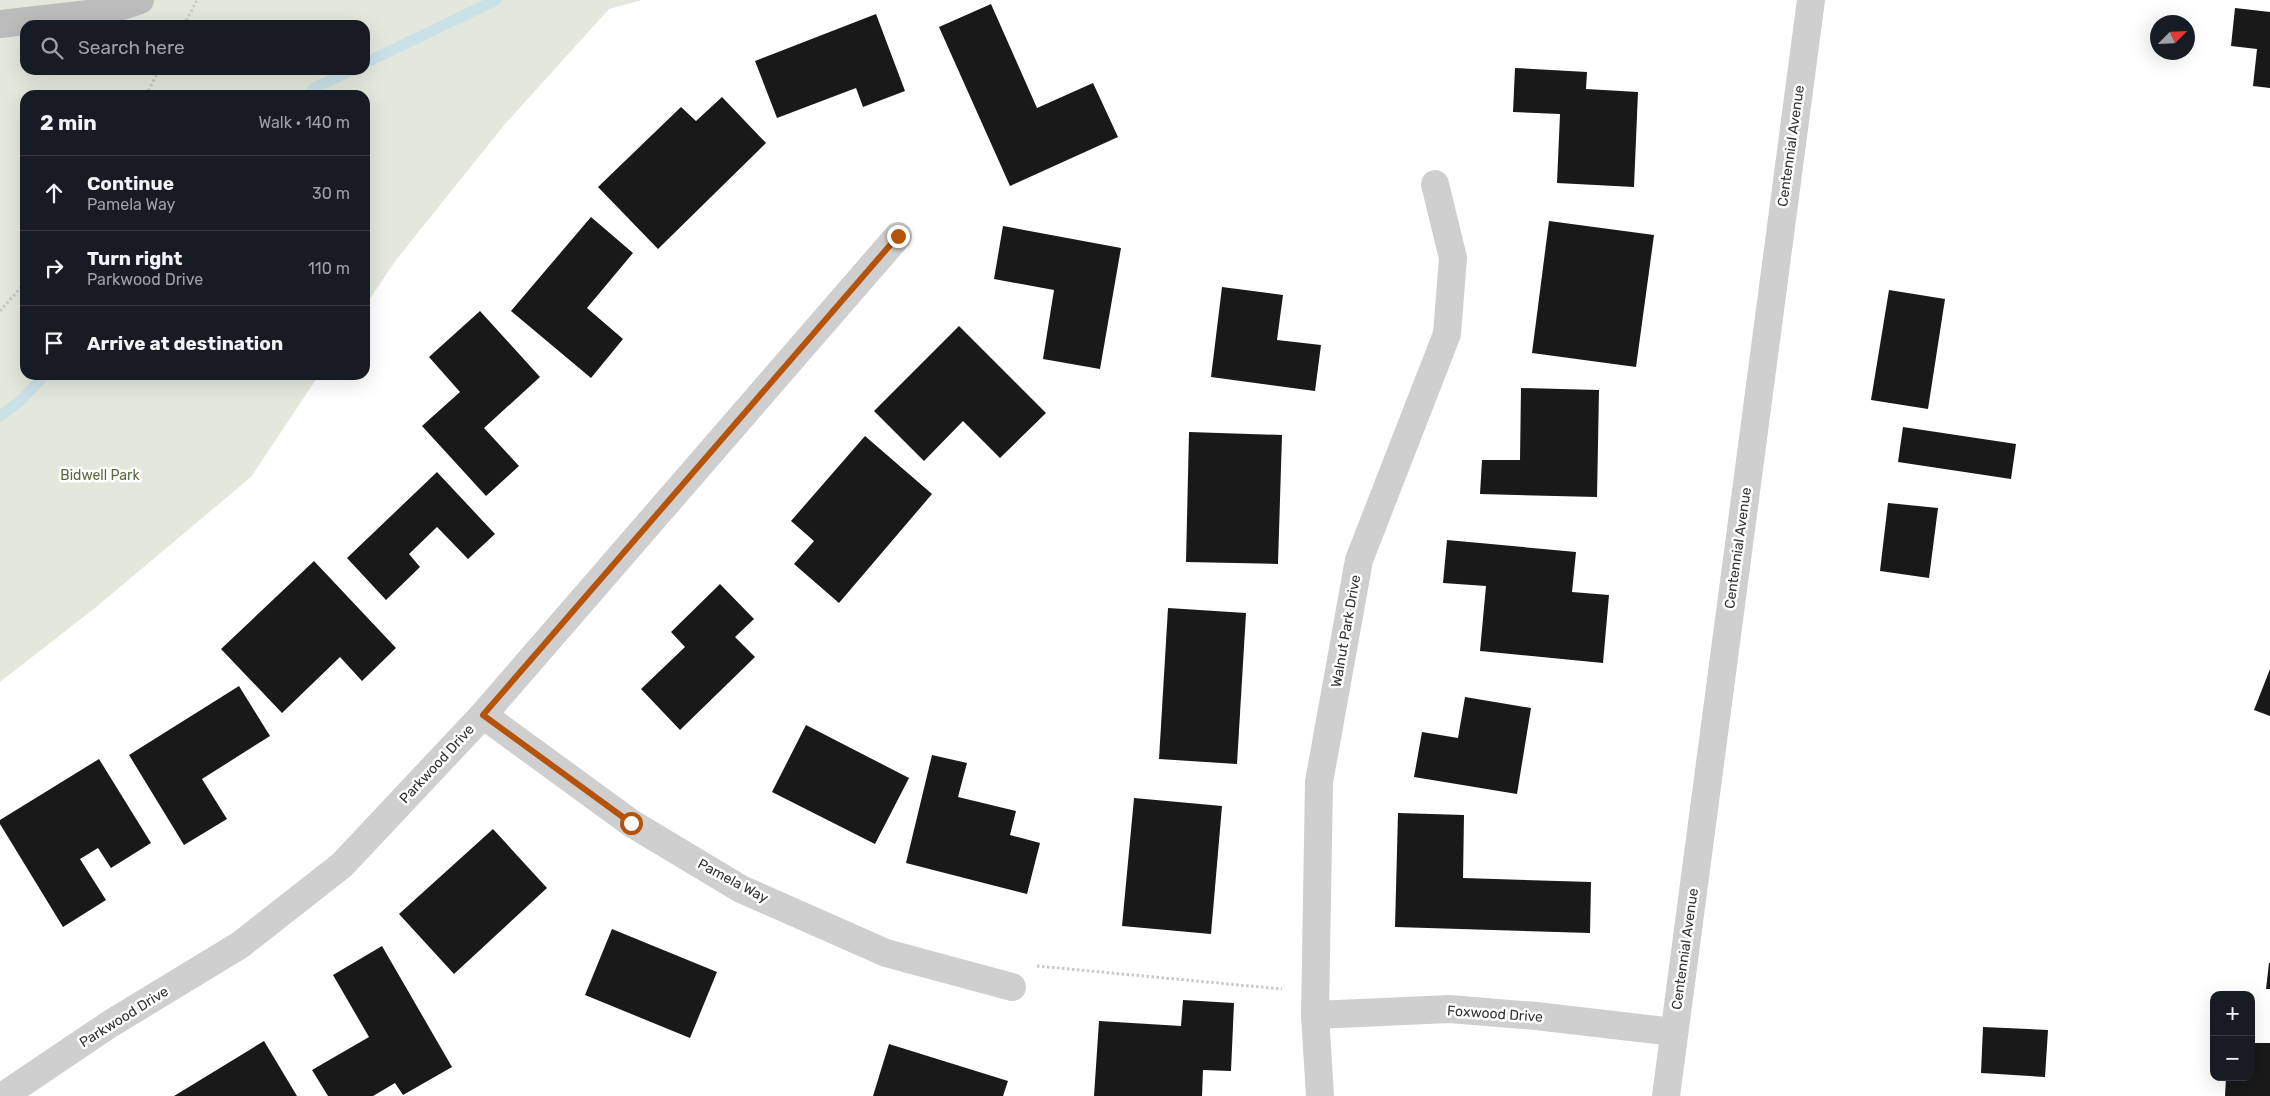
<!DOCTYPE html>
<meta charset="utf-8">
<style>
:root{--surface:#171b24;--page:#20242c;--text:#f1f3f6;--muted:#9ea1a6;--line:#363941}
body{margin:0;font-family:Rubik,sans-serif;background:var(--page);color:var(--text)}
.controls{position:absolute;right:15px;bottom:15px;display:grid;overflow:hidden;border-radius:10px;box-shadow:0 5px 20px #0002}
.controls button{width:45px;height:45px;display:grid;place-items:center;padding:0;border:0;border-bottom:1px solid var(--line);background:var(--surface);color:var(--text);font:25px sans-serif}
.compass{position:absolute;left:2150px;top:15px;width:45px;height:45px;border-radius:50%;background:var(--surface);box-shadow:0 5px 20px #0002;rotate:66deg}
.stop{position:absolute;width:15px;height:15px;margin:-11px;border:4px solid #b45309;border-radius:50%;background:#fff}
.stop.end{background:#b45309;border-color:#fff;box-shadow:0 1px 5px #0008}
.list{margin:0;padding:0;list-style:none}
h2{display:flex;justify-content:space-between;align-items:center;height:65px;margin:0;padding:0 20px;font-size:21px}
h2 small{font-size:16px;font-weight:400;color:var(--muted)}
.list li{display:grid;grid-template-columns:32px 1fr auto;gap:15px;align-items:center;box-sizing:border-box;height:75px;padding:0 20px;border-top:1px solid var(--line)}
.list b{display:block;font-size:19px;white-space:nowrap}
.list p{margin:0;font-size:16px;white-space:nowrap;color:var(--muted)}
.list em{font-size:16px;font-style:normal;color:var(--muted)}
.icon{flex:none;width:28px;height:28px;fill:none;stroke:currentColor;stroke-width:2;stroke-linecap:round;stroke-linejoin:round}
.map{position:relative;flex:none;width:2270px;height:1096px;overflow:hidden}
.search{position:absolute;background:var(--surface);box-shadow:0 5px 20px #0002;left:20px;top:20px;width:350px;height:55px;display:flex;align-items:center;gap:12px;box-sizing:border-box;padding:0 18px;border-radius:15px;color:var(--muted);font-size:19px}
.panel{position:absolute;background:var(--surface);box-shadow:0 5px 20px #0002;left:20px;top:90px;width:350px;height:290px;border-radius:15px}
.map>svg:first-child{display:block}
</style>
<div class="map">
<svg width="2270" height="1096" viewBox="0 0 2270 1096">
<rect width="100%" height="100%" fill="#fff"/>
<path fill="#e4e8dc" fill-rule="evenodd" d="M 0,0 L 642,0 L 609,9 L 505,124 L 396,260 L 365,306 L 365,95 L 25,95 L 25,375 L 319,375 L 251,477 L 95,608 L 0,682 ZM 25,25 L 365,25 L 365,70 L 25,70 Z"/>
<g fill="none" stroke-linecap="round" stroke-linejoin="round">
<g stroke="#cae1e7" stroke-width="11">
<path d="M 365,63 L 496,0"/>
<path d="M 308,95 L 315,88 L 351,70"/>
<path d="M 0,416 L 20,401 L 45,375"/>
</g>
</g>
<g fill="#191919">
<path d="M 991,4 L 1037,108 L 1093,83 L 1118,137 L 1010,186 L 939,27 Z"/>
<path d="M 2235,8 L 2270,12 L 2270,88 L 2253,86 L 2257,49 L 2231,46 Z"/>
<path d="M 876,14 L 905,91 L 863,107 L 856,88 L 777,118 L 755,61 Z"/>
<path d="M 1515,68 L 1587,72 L 1586,89 L 1638,92 L 1634,187 L 1557,183 L 1560,114 L 1513,112 Z"/>
<path d="M 722,97 L 766,143 L 658,249 L 598,187 L 681,107 L 696,121 Z"/>
<path d="M 591,217 L 633,253 L 587,308 L 623,339 L 591,378 L 511,311 Z"/>
<path d="M 1549,221 L 1654,235 L 1636,367 L 1532,353 Z"/>
<path d="M 1003,226 L 1121,248 L 1100,369 L 1043,359 L 1054,290 L 994,279 Z"/>
<path d="M 1222,287 L 1283,295 L 1277,340 L 1321,345 L 1315,391 L 1211,377 Z"/>
<path d="M 1889,290 L 1945,299 L 1928,409 L 1871,400 Z"/>
<path d="M 480,311 L 540,377 L 484,428 L 519,466 L 486,496 L 422,426 L 460,392 L 429,357 Z"/>
<path d="M 959,326 L 1046,413 L 1000,458 L 963,421 L 924,461 L 874,411 Z"/>
<path d="M 1521,388 L 1599,390 L 1597,497 L 1480,494 L 1482,460 L 1520,460 Z"/>
<path d="M 1903,427 L 2016,444 L 2011,479 L 1898,462 Z"/>
<path d="M 1189,432 L 1282,435 L 1278,564 L 1186,562 Z"/>
<path d="M 865,436 L 932,494 L 839,603 L 794,564 L 814,541 L 791,521 Z"/>
<path d="M 437,472 L 495,534 L 468,559 L 437,527 L 409,554 L 420,567 L 386,600 L 347,558 Z"/>
<path d="M 1888,503 L 1938,508 L 1929,578 L 1880,571 Z"/>
<path d="M 1447,540 L 1576,552 L 1572,592 L 1609,595 L 1603,663 L 1480,651 L 1486,586 L 1443,583 Z"/>
<path d="M 314,561 L 396,648 L 362,681 L 340,657 L 282,713 L 221,649 Z"/>
<path d="M 720,584 L 754,619 L 735,637 L 755,657 L 680,730 L 641,689 L 685,647 L 671,632 Z"/>
<path d="M 1168,608 L 1246,613 L 1237,764 L 1159,759 Z"/>
<path d="M 2270,669 L 2270,716 L 2254,710 Z"/>
<path d="M 239,686 L 270,736 L 202,779 L 227,819 L 184,845 L 129,755 Z"/>
<path d="M 1465,697 L 1531,708 L 1517,794 L 1414,777 L 1422,732 L 1458,738 Z"/>
<path d="M 806,725 L 909,778 L 875,844 L 772,792 Z"/>
<path d="M 932,755 L 967,763 L 958,797 L 1016,811 L 1010,835 L 1040,843 L 1027,894 L 906,863 Z"/>
<path d="M 99,759 L 151,843 L 111,868 L 98,848 L 80,859 L 106,900 L 63,927 L 0,824 L 0,820 Z"/>
<path d="M 1134,798 L 1222,806 L 1211,934 L 1122,926 Z"/>
<path d="M 1398,813 L 1464,815 L 1463,878 L 1591,882 L 1590,933 L 1395,927 Z"/>
<path d="M 493,829 L 547,888 L 454,974 L 399,914 Z"/>
<path d="M 612,929 L 717,972 L 690,1038 L 585,995 Z"/>
<path d="M 382,946 L 452,1067 L 403,1095 L 395,1083 L 373,1096 L 328,1096 L 312,1070 L 369,1037 L 333,975 Z"/>
<path d="M 2269,963 L 2270,963 L 2270,989 L 2266,989 Z"/>
<path d="M 1183,1000 L 1234,1003 L 1231,1071 L 1203,1070 L 1202,1096 L 1094,1096 L 1099,1021 L 1181,1026 Z"/>
<path d="M 1983,1027 L 2048,1030 L 2045,1077 L 1981,1073 Z"/>
<path d="M 264,1041 L 297,1096 L 174,1096 Z"/>
<path d="M 2251,1043 L 2270,1043 L 2270,1096 L 2225,1096 L 2226,1077 L 2251,1077 Z"/>
<path d="M 889,1044 L 1008,1081 L 1003,1096 L 873,1096 Z"/>
</g>
<g fill="none" stroke-linecap="round" stroke-linejoin="round">
<g stroke="#c9c9c9" stroke-width="3" stroke-dasharray="2.5 2.5" stroke-linecap="butt">
<path d="M 184,25 L 197,0"/>
<path d="M 146,95 L 159,70"/>
<path d="M 0,311 L 25,283"/>
<path d="M 1037,966 L 1282,989"/>
</g>
<g stroke="#cfcfcf" stroke-width="28">
<path d="M 483,715 L 631,823 L 741,889 L 886,953 L 1012,987"/>
<path d="M 1315,1015 L 1449,1009 L 1536,1016 L 1674,1032"/>
<path d="M 3,1096 L 110,1024 L 240,945 L 342,865 L 483,715 L 898,236"/>
<path d="M 1320,1096 L 1315,1015 L 1319,782 L 1359,560 L 1447,334 L 1453,258 L 1435,184"/>
<path d="M 1666,1096 L 1811,0"/>
</g>
<path stroke="#bcbcbc" stroke-width="28" d="M 0,24 L 105,12 L 140,0"/>
</g>
<g fill="none" stroke-linecap="round" stroke-linejoin="round">
<path stroke="#b45309" stroke-width="6" d="M 631,823 L 483,715 L 898,236"/>
</g>
<g text-anchor="middle" dominant-baseline="central" stroke-width="5" stroke-linejoin="round" paint-order="stroke">
<g font-size="14" fill="#323232" stroke="#fff">
<text transform="translate(1791 146) rotate(-82)">Centennial Avenue</text>
<text transform="translate(1738 548) rotate(-82)">Centennial Avenue</text>
<text transform="translate(1346 631) rotate(-80)">Walnut Park Drive</text>
<text transform="translate(437 764) rotate(-47)">Parkwood Drive</text>
<text transform="translate(733 881) rotate(28)">Pamela Way</text>
<text transform="translate(1685 949) rotate(-82)">Centennial Avenue</text>
<text transform="translate(1495 1014) rotate(4)">Foxwood Drive</text>
<text transform="translate(124 1017) rotate(-32)">Parkwood Drive</text>
</g>
<g font-size="14" fill="#5b6b41" stroke="#fff">
<text x="100" y="475">Bidwell Park</text>
</g>
</g>
</svg>
<div class="controls">
<button>+</button>
<button>−</button>
</div>
<svg class="compass" viewBox="-18 -18 36 36"><path d="M0-13l5 13h-10z" fill="#e53935"/><path d="M0 13l5-13h-10z" fill="#9ea1a6"/></svg>
<div class="stop" style="left:631px;top:823px"></div>
<div class="stop end" style="left:898px;top:236px"></div>
<div class="search"><svg class="icon" aria-label="search" viewBox="0 0 24 24"><circle cx="10" cy="10" r="6"/><path d="M15 15l6 6"/></svg>Search here</div>
<section class="panel">
<h2>2 min<small>Walk · 140 m</small></h2>
<ul class="list">
<li><svg class="icon" aria-label="ahead" viewBox="0 0 24 24"><path d="M12 20V5M6 11l6-6 6 6"/></svg><div><b>Continue</b><p>Pamela Way</p></div><em>30 m</em></li>
<li><svg class="icon" aria-label="right" viewBox="0 0 24 24"><path d="M7 20v-9h11M14 6l5 5-5 5"/></svg><div><b>Turn right</b><p>Parkwood Drive</p></div><em>110 m</em></li>
<li><svg class="icon" aria-label="arrive" viewBox="0 0 24 24"><path d="M6 21V4h12l-3 4 3 4H6"/></svg><div><b>Arrive at destination</b></div></li>
</ul>
</section>
</div>
